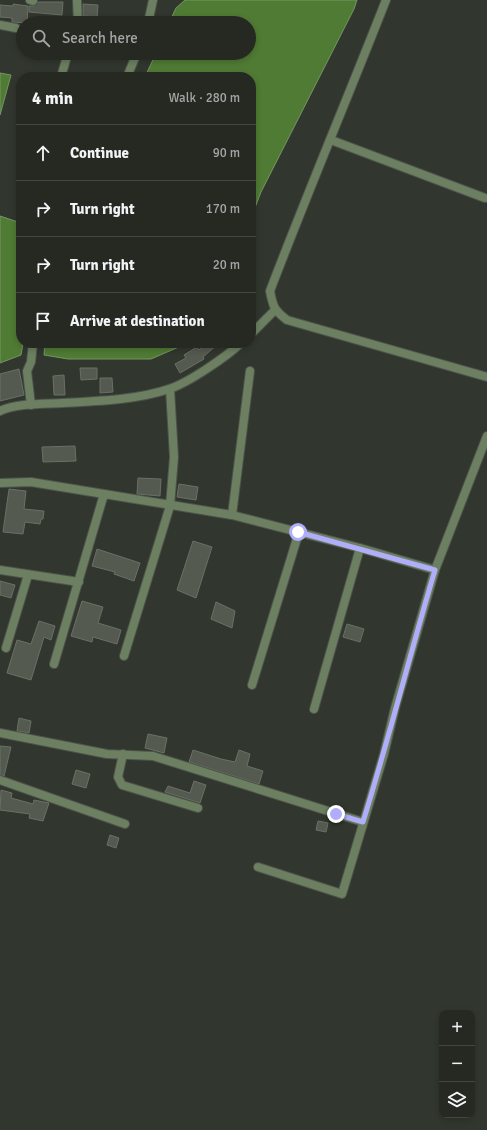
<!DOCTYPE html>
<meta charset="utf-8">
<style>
:root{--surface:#252922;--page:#31352f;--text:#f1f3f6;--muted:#a3a6a5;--line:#424540}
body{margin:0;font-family:Signika,sans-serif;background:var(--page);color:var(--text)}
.controls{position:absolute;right:12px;bottom:12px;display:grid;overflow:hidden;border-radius:8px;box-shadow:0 2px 6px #0003}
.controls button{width:36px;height:36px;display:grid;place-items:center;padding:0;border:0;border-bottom:1px solid var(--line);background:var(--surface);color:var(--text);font:20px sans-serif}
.stop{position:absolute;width:12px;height:12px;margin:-9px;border:3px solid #b0aefa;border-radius:50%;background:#fff}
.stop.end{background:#b0aefa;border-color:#fff;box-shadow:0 1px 4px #0008}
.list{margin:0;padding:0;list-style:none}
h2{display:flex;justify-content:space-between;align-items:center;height:52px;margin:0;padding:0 16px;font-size:17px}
h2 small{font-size:13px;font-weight:400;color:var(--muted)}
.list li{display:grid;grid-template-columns:26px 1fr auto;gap:12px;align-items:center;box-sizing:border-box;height:56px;padding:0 16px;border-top:1px solid var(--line)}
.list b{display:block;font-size:15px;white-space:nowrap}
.list em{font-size:13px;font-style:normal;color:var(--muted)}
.icon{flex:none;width:22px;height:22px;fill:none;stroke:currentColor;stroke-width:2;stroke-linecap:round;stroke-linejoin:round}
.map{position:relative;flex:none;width:487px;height:1130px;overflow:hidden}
.search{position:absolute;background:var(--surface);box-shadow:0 2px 6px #0003;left:16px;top:16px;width:240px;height:44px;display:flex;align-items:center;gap:10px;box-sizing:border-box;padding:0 14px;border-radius:22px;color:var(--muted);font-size:15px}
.panel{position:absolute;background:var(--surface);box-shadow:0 2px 6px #0003;left:16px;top:72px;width:240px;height:276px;border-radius:16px}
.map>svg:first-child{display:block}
</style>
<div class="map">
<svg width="487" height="1130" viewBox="0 0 487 1130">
<rect width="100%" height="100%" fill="#31372e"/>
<g fill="#507b34" stroke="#769562">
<path d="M 185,0 L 357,0 L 354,9 L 261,192 L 251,218 L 251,77 L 145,77 L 156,53 L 249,53 L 249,23 L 169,23 L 176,8 Z"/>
<path d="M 0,73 L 11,75 L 0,115 Z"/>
<path d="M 0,216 L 21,223 L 21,343 L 23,343 L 21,355 L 0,363 Z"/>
<path d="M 45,343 L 188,343 L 151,359 L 68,359 L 44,355 Z"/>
</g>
<g fill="#545a50" stroke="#697065">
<path d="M 38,2 L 63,2 L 62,15 L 29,12 L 29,6 L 34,6 Z"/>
<path d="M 13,4 L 28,6 L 27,23 L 12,22 L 12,18 L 0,17 L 0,5 L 13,6 Z"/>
<path d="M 83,4 L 98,5 L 97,17 L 83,16 Z"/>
<path d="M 207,343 L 219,343 L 203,357 L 204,359 L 180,373 L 175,364 L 186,358 L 184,355 L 197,347 L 199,350 Z"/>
<path d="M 80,368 L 97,368 L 97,379 L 81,380 Z"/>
<path d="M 19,369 L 24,395 L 0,401 L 0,374 Z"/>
<path d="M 64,375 L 65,395 L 54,395 L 53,376 Z"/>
<path d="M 100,378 L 112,378 L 113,392 L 100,393 Z"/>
<path d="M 75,446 L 76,461 L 43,462 L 42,447 Z"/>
<path d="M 138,478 L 161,479 L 160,496 L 137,494 Z"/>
<path d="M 179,484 L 198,487 L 196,500 L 177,497 Z"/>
<path d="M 9,489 L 26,491 L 24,509 L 44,511 L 43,519 L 41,519 L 40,524 L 25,522 L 23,534 L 3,532 Z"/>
<path d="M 193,541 L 212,547 L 196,598 L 177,590 Z"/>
<path d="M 97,549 L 140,563 L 134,581 L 114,574 L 115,572 L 92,566 Z"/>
<path d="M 0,581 L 15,585 L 11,598 L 0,595 Z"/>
<path d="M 82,601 L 103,607 L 98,623 L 121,630 L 117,644 L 93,637 L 92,642 L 71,636 Z"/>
<path d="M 216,602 L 235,611 L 232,628 L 211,619 Z"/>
<path d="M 39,621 L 55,626 L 51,640 L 44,637 L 31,680 L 7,673 L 17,640 L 31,644 Z"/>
<path d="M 347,624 L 364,629 L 360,642 L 343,637 Z"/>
<path d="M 19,718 L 31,721 L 29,733 L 17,731 Z"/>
<path d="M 148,734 L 167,738 L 164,753 L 145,748 Z"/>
<path d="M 0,746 L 11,747 L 4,776 L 0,775 Z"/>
<path d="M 193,750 L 221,759 L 235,762 L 239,750 L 250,754 L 247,766 L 263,771 L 259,784 L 189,762 Z"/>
<path d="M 76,770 L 90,774 L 86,788 L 72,784 Z"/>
<path d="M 194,781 L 206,785 L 200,803 L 165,792 L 168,786 L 190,793 Z"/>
<path d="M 1,790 L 12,793 L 11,798 L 33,804 L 34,800 L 49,803 L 43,821 L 29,818 L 30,814 L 0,810 Z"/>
<path d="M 318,821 L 328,823 L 326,832 L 316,830 Z"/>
<path d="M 110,835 L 119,838 L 116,848 L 107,845 Z"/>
</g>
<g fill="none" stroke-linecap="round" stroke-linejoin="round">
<g stroke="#4d534b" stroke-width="10">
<g id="street">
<path d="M 30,0 L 33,1"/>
<path d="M 77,0 L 78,23"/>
<path d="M 386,0 C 348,97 307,194 270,291 C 273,307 274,310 287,320 L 487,377"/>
<path d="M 148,23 L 153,0"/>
<path d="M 0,25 L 16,28"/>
<path d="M 61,77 L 68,53"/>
<path d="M 127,77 L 137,53"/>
<path d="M 331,140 L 485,198"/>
<path d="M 251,334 L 275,310"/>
<path d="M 31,405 L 27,371 L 31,362 L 33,343"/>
<path d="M 0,411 C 16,403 45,404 63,403 C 98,401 136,400 169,389 C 188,383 226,357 241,343"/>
<path d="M 0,483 L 31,482 L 232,515 L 360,548 L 435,570"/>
<path d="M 232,515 L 250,371"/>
<path d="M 0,570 L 79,582"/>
<path d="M 6,648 L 28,575"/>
<path d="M 124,656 L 170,506 L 174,457 L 170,389"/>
<path d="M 54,664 L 104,494"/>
<path d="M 252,685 L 299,532"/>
<path d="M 314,709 L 360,548"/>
<path d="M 0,733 L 107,754 L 153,756 L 363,822"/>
<path d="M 123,754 L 118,777 L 122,785 L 198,808"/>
<path d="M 0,780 L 125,824"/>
<path d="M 258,867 L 342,894 L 384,754 L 395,708 L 435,570 L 487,436"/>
</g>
</g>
<use href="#street" stroke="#6c8061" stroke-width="8"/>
</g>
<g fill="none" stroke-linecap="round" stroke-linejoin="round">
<path stroke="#b0aefa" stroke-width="5" d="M 298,532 L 435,570 C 410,654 389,738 363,822 L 336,814"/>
</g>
</svg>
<div class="controls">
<button>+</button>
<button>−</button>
<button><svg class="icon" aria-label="layers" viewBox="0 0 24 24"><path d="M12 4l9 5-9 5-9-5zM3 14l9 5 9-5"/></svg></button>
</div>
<div class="stop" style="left:298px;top:532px"></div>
<div class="stop end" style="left:336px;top:814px"></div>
<div class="search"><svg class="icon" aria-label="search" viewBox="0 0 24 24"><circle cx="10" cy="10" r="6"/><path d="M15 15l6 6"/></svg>Search here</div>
<section class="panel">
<h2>4 min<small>Walk · 280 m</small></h2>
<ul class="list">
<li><svg class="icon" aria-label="ahead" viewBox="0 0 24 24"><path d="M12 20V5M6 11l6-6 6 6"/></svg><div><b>Continue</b></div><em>90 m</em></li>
<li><svg class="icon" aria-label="right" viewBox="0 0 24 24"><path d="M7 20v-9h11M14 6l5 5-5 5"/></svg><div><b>Turn right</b></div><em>170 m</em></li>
<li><svg class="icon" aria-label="right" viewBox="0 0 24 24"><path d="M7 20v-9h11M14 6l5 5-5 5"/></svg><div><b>Turn right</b></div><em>20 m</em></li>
<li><svg class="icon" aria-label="arrive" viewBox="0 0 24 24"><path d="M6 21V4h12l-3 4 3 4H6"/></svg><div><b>Arrive at destination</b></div></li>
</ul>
</section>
</div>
